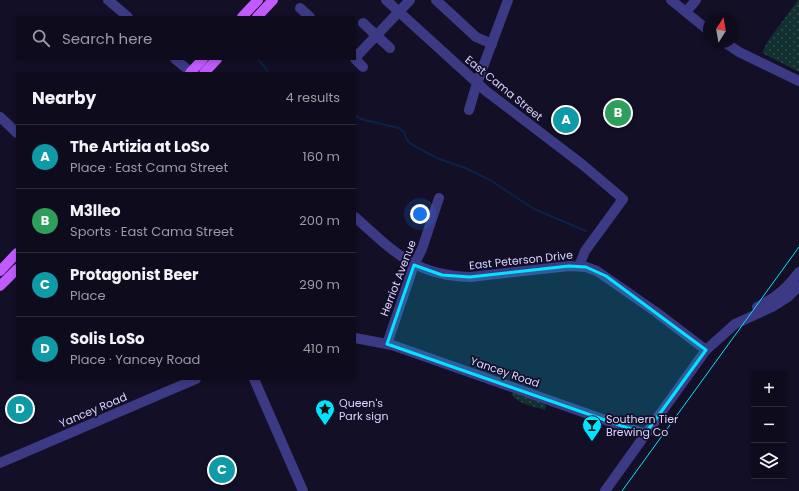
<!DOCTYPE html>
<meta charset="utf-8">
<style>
:root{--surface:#0e0b1c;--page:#1c1929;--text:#f1f3f6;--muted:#9b9ba3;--line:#2e2b3b;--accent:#00e5ff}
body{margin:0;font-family:Poppins,sans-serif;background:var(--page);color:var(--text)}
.controls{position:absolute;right:12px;bottom:12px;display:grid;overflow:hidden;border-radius:0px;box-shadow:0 2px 6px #0003}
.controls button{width:36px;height:36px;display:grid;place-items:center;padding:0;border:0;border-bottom:1px solid var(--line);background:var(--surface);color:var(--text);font:20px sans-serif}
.compass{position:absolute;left:703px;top:12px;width:36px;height:36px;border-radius:50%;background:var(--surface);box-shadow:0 2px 6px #0003;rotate:11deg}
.you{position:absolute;left:420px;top:214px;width:14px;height:14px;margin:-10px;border:3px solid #fff;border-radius:50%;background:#1a73e8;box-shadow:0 0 0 6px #1a73e833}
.badge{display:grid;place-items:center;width:26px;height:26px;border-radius:50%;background:var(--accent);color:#fff;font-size:13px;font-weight:700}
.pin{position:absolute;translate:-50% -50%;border:2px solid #fff;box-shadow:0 1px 4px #0006}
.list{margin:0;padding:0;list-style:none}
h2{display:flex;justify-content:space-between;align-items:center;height:52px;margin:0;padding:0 16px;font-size:17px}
h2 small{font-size:13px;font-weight:400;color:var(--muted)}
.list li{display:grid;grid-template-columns:26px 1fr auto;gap:12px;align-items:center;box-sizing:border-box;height:64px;padding:0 16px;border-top:1px solid var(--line)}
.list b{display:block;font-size:15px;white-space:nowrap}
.list p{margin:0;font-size:13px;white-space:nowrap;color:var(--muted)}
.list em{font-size:13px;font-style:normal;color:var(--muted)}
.icon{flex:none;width:22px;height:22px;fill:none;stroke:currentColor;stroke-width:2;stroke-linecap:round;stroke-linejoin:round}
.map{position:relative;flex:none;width:799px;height:491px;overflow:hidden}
.search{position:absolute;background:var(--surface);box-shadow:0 2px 6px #0003;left:16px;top:16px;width:340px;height:44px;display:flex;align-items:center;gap:10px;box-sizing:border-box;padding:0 14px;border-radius:0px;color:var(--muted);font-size:15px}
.panel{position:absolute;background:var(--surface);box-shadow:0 2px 6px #0003;left:16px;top:72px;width:340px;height:308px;border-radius:0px}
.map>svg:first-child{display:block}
</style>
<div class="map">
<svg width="799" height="491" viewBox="0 0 799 491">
<defs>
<pattern id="green-dots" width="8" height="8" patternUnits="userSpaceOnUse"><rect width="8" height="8" fill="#12302f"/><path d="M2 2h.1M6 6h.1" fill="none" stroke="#344d4e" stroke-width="1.8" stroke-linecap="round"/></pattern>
</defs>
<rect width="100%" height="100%" fill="#130f26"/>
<g fill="url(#green-dots)">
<path d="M 798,0 L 799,0 L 799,72 L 762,53 L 768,41 Z"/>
<path d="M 515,393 L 544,403 L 546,406 L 545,410 C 533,406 519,405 511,394 Z"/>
</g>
<path fill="#0c2248" d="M 615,108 L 617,125 L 610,126 L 608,109 Z"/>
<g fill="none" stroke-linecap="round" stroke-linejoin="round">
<g stroke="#0c2248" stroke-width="2">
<path d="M 258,59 L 269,73"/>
<path d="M 355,116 L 364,120 L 399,128 L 404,132 L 407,140 L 411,144 L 437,158 L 465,168 L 490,180 L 534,209 L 586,231"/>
</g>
<g stroke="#3d3a85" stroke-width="10">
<path d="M 108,0 L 128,17"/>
<path d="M 386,0 L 486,91 L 583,165 L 623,199 L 585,251 L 579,266"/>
<path d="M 436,0 L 476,37 L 492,44"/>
<path d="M 671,0 L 709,31"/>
<path d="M 300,8 L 310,17"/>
<path d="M 686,12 L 696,0"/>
<path d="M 363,23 L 390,48"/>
<path d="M 724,42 L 739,52 L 799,81"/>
<path d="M 355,58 L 410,0"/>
<path d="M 175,59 L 192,73"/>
<path d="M 355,59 L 363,67"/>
<path d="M 469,110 L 477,83 L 508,0"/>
<path d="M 0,117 L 17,133"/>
<path d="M 355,217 C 393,251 415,276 470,277 L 569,266 L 586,267 L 597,271 L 656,312 L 706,350"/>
<path d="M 757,307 C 776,298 787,288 799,272"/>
<path d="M 355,338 L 392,345 L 645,434"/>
<path d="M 387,344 L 414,265 L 422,249 L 439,198"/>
<path d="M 254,379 L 303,491"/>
<path d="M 0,463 L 196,379"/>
<path d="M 605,491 L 706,350 L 735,324 L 772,307 L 788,297 L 799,286"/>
</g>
<g stroke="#c25bff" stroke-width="10">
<path d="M 242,17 L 258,0"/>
<path d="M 257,17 L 273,0"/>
<path d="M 190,73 L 203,59"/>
<path d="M 204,73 L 217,59"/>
<path d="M 0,271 L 17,253"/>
<path d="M 0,286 L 17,269"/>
</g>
<path stroke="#00e5ff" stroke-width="1" d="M 622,491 L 799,247"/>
</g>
<path fill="#00e5ff" fill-opacity="0.2" stroke="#00e5ff" stroke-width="3" stroke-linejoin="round" d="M 414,265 L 442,275 L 470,277 L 569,266 L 586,267 L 606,276 L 706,350 L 645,434 L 387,344 Z"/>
<defs>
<g id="sight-pin" transform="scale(1)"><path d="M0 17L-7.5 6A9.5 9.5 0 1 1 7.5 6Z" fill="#00e5ff" stroke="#130f26"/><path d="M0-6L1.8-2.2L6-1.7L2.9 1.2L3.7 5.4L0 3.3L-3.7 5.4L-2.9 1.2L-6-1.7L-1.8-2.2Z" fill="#111"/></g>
<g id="bar-pin" transform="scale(1)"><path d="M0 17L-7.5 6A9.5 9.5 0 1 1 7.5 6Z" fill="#00e5ff" stroke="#130f26"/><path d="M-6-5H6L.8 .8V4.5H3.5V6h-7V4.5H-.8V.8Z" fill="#111"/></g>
</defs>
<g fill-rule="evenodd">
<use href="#sight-pin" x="325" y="409"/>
<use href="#bar-pin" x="592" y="425"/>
</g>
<g text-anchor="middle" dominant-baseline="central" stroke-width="3.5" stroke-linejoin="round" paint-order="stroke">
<g font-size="11" fill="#d9d4ff" stroke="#130f26">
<text transform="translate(504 88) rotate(39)">East Cama Street</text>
<text transform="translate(521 260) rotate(-6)">East Peterson Drive</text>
<text transform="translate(398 278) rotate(-69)">Herriot Avenue</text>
<text transform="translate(505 372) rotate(19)">Yancey Road</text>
<text transform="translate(93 410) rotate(-23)">Yancey Road</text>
</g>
<g font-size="11" fill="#d9d4ff" stroke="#130f26" text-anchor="start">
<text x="339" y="403">Queen's<tspan x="339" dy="13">Park sign</tspan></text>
<text x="606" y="419">Southern Tier<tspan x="606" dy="13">Brewing Co</tspan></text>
</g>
</g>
</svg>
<div class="controls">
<button>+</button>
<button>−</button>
<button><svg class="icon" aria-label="layers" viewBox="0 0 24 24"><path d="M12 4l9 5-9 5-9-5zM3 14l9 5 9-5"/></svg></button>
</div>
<svg class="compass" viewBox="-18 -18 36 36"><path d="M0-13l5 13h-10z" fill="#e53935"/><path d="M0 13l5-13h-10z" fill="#9b9ba3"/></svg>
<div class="you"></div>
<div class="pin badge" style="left:566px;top:120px;background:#0f9aa8">A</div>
<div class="pin badge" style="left:618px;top:113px;background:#2e9e5b">B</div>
<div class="pin badge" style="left:222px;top:470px;background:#0f9aa8">C</div>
<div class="pin badge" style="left:20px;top:409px;background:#0f9aa8">D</div>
<div class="search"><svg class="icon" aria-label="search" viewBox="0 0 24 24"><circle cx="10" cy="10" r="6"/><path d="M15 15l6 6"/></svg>Search here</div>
<section class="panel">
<h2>Nearby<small>4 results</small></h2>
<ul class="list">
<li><span class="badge" style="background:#0f9aa8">A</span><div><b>The Artizia at LoSo</b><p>Place · East Cama Street</p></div><em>160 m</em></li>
<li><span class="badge" style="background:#2e9e5b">B</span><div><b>M3lleo</b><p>Sports · East Cama Street</p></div><em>200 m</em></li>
<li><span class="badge" style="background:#0f9aa8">C</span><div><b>Protagonist Beer</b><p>Place</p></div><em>290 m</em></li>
<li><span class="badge" style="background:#0f9aa8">D</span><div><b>Solis LoSo</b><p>Place · Yancey Road</p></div><em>410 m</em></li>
</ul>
</section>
</div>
